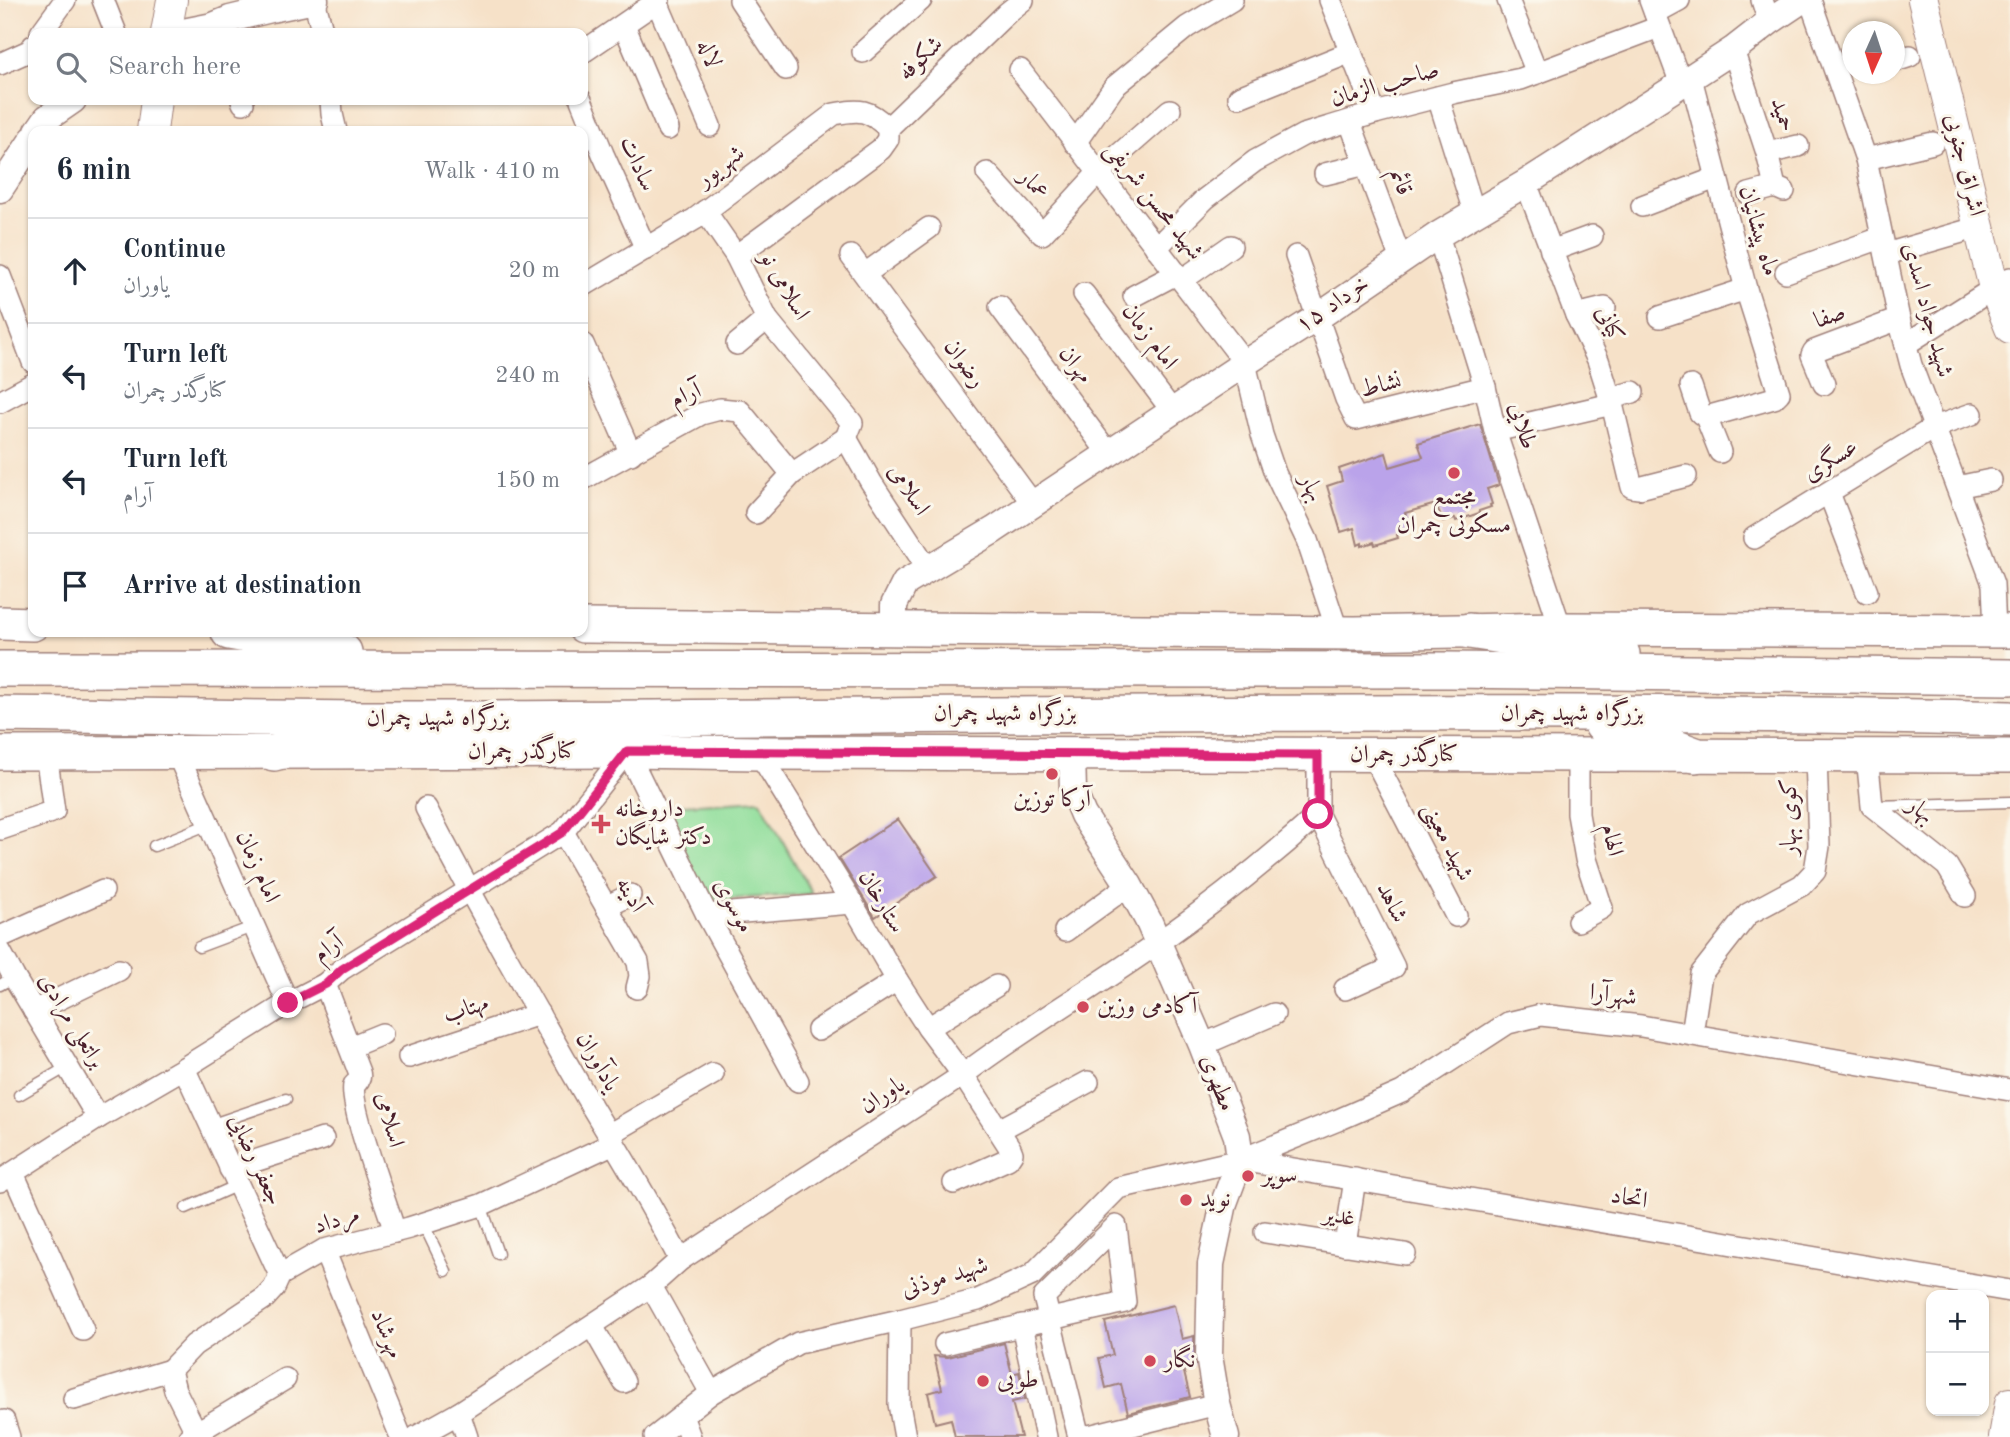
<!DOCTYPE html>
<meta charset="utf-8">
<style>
:root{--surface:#fff;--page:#f2f2f3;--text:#1f2937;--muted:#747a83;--line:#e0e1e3}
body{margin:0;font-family:"Old Standard TT",Amiri,serif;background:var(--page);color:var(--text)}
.controls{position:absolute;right:21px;bottom:21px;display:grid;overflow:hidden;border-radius:14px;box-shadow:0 2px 5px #0004}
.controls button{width:63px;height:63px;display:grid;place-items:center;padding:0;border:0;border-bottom:2px solid var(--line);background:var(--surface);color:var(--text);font:35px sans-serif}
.compass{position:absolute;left:1842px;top:21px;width:63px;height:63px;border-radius:50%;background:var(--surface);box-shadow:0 2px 5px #0004;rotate:183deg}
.stop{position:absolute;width:21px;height:21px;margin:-16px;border:5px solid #db2777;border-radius:50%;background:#fff}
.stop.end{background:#db2777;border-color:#fff;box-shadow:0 2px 7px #0008}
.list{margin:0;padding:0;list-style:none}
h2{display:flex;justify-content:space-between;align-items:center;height:91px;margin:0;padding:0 28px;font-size:30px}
h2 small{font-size:23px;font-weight:400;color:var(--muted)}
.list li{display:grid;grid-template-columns:46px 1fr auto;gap:21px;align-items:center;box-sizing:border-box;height:105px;padding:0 28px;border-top:2px solid var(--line)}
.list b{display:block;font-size:26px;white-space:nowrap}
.list p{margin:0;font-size:23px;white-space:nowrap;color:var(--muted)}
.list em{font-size:23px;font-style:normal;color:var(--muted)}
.icon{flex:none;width:38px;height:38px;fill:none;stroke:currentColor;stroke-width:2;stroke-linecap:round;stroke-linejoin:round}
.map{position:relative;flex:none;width:2010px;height:1437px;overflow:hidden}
.search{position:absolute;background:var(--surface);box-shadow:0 2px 5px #0004;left:28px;top:28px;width:560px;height:77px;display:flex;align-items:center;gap:18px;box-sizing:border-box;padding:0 24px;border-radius:14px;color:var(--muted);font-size:26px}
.panel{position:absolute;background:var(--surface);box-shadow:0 2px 5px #0004;left:28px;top:126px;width:560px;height:511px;border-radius:14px}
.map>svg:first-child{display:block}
</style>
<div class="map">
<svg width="2010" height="1437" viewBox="0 0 2010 1437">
<rect width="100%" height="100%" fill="#fbf7ec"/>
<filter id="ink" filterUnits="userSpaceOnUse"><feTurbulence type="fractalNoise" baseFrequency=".0143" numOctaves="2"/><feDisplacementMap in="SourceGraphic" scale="14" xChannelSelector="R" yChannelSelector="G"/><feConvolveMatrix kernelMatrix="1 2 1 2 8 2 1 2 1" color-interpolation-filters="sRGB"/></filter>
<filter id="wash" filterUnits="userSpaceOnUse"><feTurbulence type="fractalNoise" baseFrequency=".00686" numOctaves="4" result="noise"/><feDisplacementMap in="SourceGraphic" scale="28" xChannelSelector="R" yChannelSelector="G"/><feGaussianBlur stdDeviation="1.57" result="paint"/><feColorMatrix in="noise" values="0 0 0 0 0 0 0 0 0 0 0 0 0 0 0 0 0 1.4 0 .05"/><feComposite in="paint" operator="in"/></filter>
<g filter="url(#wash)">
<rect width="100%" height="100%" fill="#f6e1c8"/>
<path fill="#91de9b" stroke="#6e7e63" stroke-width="2" d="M 760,800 L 812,894 L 698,901 L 653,807 Z"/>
<g id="blocks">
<g fill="#baa3ea">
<path d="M 1480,424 L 1499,485 L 1487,489 L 1492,504 L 1490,505 L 1491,507 L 1479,511 L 1479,513 L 1456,521 L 1455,518 L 1443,521 L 1436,504 L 1405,513 L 1410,529 L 1408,530 L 1408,532 L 1397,535 L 1398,538 L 1375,545 L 1374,542 L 1362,546 L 1362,543 L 1358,545 L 1354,528 L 1341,532 L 1327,486 L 1342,481 L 1339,469 L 1386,453 L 1390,467 L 1423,457 L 1418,443 Z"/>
<path d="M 898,819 L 937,876 L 875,917 L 839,858 Z"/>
<path d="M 1174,1305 L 1182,1339 L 1194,1336 L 1195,1365 L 1183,1368 L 1190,1397 L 1128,1413 L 1121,1384 L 1106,1388 L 1099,1358 L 1113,1355 L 1105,1322 Z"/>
<path d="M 1004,1343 L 1012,1374 L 1019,1372 L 1025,1399 L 1012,1402 L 1021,1437 L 955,1437 L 951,1419 L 935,1423 L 928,1393 L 942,1389 L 934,1356 L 948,1357 Z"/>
</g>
</g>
</g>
<g filter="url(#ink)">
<use href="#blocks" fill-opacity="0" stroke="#a0807a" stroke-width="2"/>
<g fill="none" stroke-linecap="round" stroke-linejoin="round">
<g stroke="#a0807a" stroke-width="13">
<g id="service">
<path d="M 1875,806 L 2010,802"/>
<path d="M 154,846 L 209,824"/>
<path d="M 199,947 L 255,926"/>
<path d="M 0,985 L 14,977"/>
<path d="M 19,1095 L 67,1067"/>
<path d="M 210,1125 L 286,1099"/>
<path d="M 481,1205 L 498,1254"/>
<path d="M 186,1208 L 238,1185"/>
<path d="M 423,1223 L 446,1271"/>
</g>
</g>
<g stroke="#a0807a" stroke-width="24">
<g id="minor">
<path d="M 103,0 L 116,33"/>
<path d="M 314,0 L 323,33"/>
<path d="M 740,0 L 786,69"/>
<path d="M 1330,0 L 1375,113"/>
<path d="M 1508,0 L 1537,73"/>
<path d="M 1650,0 L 1681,84"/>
<path d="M 1762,0 L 1769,22"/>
<path d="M 1810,0 L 1866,159 L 1899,319 L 1911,365 L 1993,584 L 1995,631"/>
<path d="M 657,2 L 710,126"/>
<path d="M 1655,13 L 1679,0"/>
<path d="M 624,25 L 668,129"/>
<path d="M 41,33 L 65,0"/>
<path d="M 1733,50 L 1767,153 L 1775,187 L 1784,191"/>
<path d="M 583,52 L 659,0"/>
<path d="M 863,52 L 921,0"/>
<path d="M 1895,61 L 1910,56"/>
<path d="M 0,64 L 31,50 L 33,46"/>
<path d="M 1020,70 L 1245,363 L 1262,435 L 1275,473 L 1307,540 L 1338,633"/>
<path d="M 1691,78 L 1746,289 L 1779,393 L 1774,398 L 1706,417"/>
<path d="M 1239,97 L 1351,52"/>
<path d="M 1438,97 L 1474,212"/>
<path d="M 242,100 L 243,103"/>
<path d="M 331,100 L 332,114 L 336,131"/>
<path d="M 581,100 L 603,154 L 646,249"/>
<path d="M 1350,122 L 1401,260"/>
<path d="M 888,128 L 1007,13 L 1023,0"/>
<path d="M 1075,143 L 1114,87 L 1187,27 L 1232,0"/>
<path d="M 1767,153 L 1798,146"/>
<path d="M 1866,159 L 1933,143"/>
<path d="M 987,173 L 1042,234 L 1098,173 L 1170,110"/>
<path d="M 1325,174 L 1366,164"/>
<path d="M 1526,183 L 1576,315 L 1598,360 L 1612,404 L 1632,487 L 1639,488 L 1686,476"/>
<path d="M 1749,194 L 1775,187"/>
<path d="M 1642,206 L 1716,178"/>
<path d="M 705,211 L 736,256"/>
<path d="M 1438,235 L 1485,387 L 1495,431 L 1561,629"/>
<path d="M 1156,248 L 1205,199 L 1255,161 L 1303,135 L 1375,113 L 1453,93 L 1521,79 L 1659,27"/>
<path d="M 1551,251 L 1592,236"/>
<path d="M 1886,254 L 1979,227"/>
<path d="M 851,256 L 1033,504"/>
<path d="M 1296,256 L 1346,399 L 1356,419 L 1485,387"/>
<path d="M 1786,272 L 1881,238"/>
<path d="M 865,274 L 929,228"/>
<path d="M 0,276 L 33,362"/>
<path d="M 1182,280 L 1231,246"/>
<path d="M 583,286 L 695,219 L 834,114 C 861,109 868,109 888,128"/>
<path d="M 1084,294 L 1173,412"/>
<path d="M 1134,296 L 1176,274"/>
<path d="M 1000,307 L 1109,454"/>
<path d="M 1576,315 L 1605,308"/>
<path d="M 1660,317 L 1746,289"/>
<path d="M 583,344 L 631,454"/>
<path d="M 737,344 L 767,319"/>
<path d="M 1906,344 L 2010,278"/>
<path d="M 1824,384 L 1812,355 L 1814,351 L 1899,319"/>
<path d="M 1691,386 L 1700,413 L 1706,417 L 1720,452"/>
<path d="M 1611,398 L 1633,392"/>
<path d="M 0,402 L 33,384"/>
<path d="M 1495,431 L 1612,404"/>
<path d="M 846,438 L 852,423 L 767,319 L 736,256 L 881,149 L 888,139 L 888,128"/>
<path d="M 846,438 L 871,482 L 928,569"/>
<path d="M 583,479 L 701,414 L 720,409 L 740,411 L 792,474"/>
<path d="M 1957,487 L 1991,480"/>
<path d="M 1829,493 L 1867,592"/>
<path d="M 756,513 L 792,474 L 846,438"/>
<path d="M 1754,538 L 1935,427 L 1972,414"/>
<path d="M 177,753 L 288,1003"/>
<path d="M 759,753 L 852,903 L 897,980 L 928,1028 L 963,1075 L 1010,1148 L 1012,1153 L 1008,1159 L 954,1183"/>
<path d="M 1372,754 L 1456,916"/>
<path d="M 1867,756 L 1872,806 L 1947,866 L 1965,896"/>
<path d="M 426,808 C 478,909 535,1008 592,1107 C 622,1157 653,1207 680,1260"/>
<path d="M 1318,815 L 1394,967 L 1345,989"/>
<path d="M 1,829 L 54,811 L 46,753"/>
<path d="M 563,832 L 638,962 L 640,976 L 637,988"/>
<path d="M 606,907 L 630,895"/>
<path d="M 707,915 L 852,903"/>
<path d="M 1578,921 L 1602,908 L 1586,859 L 1578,814 L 1578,755"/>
<path d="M 1065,931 L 1129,885"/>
<path d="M 0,937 L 103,891"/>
<path d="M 0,951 L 14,977 L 98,1118"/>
<path d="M 325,984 L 359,1072 C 361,1078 359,1081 354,1085 C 349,1107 387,1205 395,1232"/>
<path d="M 34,1011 L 119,970"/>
<path d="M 928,1028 L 996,986"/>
<path d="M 818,1030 L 897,980"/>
<path d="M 1692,1034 L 1701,974 L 1748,914 L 1802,885 L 1815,871 L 1819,846 L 1816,756"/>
<path d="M 1202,1045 L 1274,1014"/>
<path d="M 350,1047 L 382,1034"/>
<path d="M 409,1057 L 539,1014"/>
<path d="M 184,1068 L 280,1275"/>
<path d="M 999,1130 L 1088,1082"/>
<path d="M 610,1134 L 713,1074"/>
<path d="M 1240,1160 L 2010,1291"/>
<path d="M 230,1169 L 323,1139"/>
<path d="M 13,1173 L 83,1330"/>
<path d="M 0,1181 L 98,1118 L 184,1068 L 288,1003 L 325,984 L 342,969 L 563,832 L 627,751 L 707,915 L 798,1081"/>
<path d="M 1265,1232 L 1405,1254"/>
<path d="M 1345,1245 L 1355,1179"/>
<path d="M 324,1250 L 401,1437"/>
<path d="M 651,1286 L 711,1393"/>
<path d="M 900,1320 L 899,1404 L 905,1437"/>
<path d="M 1022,1325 L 1046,1437"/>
<path d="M 592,1326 L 624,1382"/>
<path d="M 945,1344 C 1005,1329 1065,1316 1125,1302 L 1116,1226 L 1044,1297 L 1079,1437"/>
<path d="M 74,1399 L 170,1370"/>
<path d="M 459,1413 L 467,1437"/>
<path d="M 682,1416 L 690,1437"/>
<path d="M 4,1421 L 9,1437"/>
<path d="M 197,1434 L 175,1390 L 170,1370 L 194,1345 L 265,1298 L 274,1288 L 280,1275 L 324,1250 L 409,1228 L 481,1205 L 614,1143"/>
<path d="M 189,1437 L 285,1379"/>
<path d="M 416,1437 L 459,1413 L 651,1286 L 680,1260 L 963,1075 C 1026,1027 1095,988 1159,942 C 1214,903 1268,860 1318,815 L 1318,755"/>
<path d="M 655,1437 L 711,1393 L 798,1343 L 900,1320 L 978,1300 L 1032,1275 L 1118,1188 L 1240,1160 L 1338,1120 L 1402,1092 L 1508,1023 L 1541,1015 L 1641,1026 L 2010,1090"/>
<path d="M 1085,1437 L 1217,1404"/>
</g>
</g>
<g stroke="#a0807a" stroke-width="29">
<g id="tertiary">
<path d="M 178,33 L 213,26 L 230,19 L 271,9 L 315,0"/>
<path d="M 38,131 L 47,118 L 73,100"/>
<path d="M 0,189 L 33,139"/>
<path d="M 894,629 L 894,605 L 905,583 L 994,530 L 1245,363 L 1318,317 L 1438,235 L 1526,183 L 1681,84 L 1733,50 L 1769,22 L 1802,0"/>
<path d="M 1072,753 L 1073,791 L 1083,815 L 1129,885 L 1149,922 L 1202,1045 L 1237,1136 L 1240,1160 L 1224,1203 L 1211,1264 L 1209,1356 L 1217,1404 L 1226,1437"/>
</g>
</g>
<g stroke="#a0807a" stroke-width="32">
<g id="secondary">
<path d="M 1923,0 L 1994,288 L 2010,328"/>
<path d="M 166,33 L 172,0"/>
<path d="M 152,131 L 156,100"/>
<path d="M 2004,1437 L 2010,1403"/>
</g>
</g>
<g stroke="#a0807a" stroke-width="36">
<g id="primary">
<path d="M 0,623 L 33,624"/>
<path d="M 583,626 L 1355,633 L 1561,629 L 2010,631"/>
<path d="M 0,753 L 627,751 L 759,753 L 2010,756"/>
</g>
</g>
<g stroke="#a0807a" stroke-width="38">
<g id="trunk">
<path d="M 1469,631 L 1622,654"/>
<path d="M 229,632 L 344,652"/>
<path d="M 0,669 L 1449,670 L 2010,677"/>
<path d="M 0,714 C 151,716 303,720 455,719 C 973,717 1492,706 2010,719"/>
<path d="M 1602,725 L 1655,740 L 1695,755"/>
<path d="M 274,753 L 359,730"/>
</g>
</g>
<use href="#service" stroke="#fff" stroke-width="10"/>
<use href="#minor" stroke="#fff" stroke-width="21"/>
<use href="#tertiary" stroke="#fff" stroke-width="26"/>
<use href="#secondary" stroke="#fff" stroke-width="30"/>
<use href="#primary" stroke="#fff" stroke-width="33"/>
<use href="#trunk" stroke="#fff" stroke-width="35"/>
</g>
</g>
<g fill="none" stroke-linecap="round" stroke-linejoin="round" filter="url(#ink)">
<path stroke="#db2777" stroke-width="9" d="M 288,1003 L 326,984 L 342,969 L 563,832 L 627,751 L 1318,755 L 1318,814"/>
</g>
<g fill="#d1495b" stroke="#fbf7ec" stroke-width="2.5">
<circle cx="1454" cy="473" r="7"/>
<circle cx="1052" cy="774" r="7"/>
<path d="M597.5 813.5h7v7h7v7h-7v7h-7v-7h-7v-7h7z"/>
<circle cx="1083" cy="1007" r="7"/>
<circle cx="1248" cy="1176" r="7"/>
<circle cx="1186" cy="1200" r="7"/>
<circle cx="1150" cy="1361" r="7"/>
<circle cx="983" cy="1381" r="7"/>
</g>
<g text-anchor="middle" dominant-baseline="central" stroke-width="6" stroke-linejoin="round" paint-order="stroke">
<g font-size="24" fill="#4a1f2b" stroke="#fbf7ec">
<text transform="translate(708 54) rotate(67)">لاله</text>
<text transform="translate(921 59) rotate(-44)">شکوفه</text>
<text transform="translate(1385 85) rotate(-16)">صاحب الزمان</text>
<text transform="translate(1782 115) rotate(72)">حمید</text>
<text transform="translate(637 164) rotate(66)">سادات</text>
<text transform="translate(1964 165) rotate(76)">اشراق جنوبی</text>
<text transform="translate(721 167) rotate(-37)">شهریور</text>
<text transform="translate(1400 182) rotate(70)">قائم</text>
<text transform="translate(1033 185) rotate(48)">عمار</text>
<text transform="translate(1154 201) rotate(52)">شهید محسن شریفی</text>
<text transform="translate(1758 231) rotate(74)">ماه پیشانیان</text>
<text transform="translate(784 286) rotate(60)">اسلامی نو</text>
<text transform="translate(1333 305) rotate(-34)">۱۵ خرداد</text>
<text transform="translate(1927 310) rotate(75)">شهید جواد اسدی</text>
<text transform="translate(1830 317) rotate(-21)">صفا</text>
<text transform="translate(1609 324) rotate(65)">کیانی</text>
<text transform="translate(1149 337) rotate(53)">امام زمان</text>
<text transform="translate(964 364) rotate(54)">رضوان</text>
<text transform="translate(1075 365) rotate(53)">مهران</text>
<text transform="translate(1381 386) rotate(-13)">نشاط</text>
<text transform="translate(686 396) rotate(-23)">آرام</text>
<text transform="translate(1522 426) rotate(74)">طلایی</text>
<text transform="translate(1831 461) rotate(-32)">عسگری</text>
<text transform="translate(1311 488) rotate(65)">بهار</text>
<text transform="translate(908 490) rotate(57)">اسلامی</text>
<text x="1005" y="714">بزرگراه شهید چمران</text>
<text x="1572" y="714">بزرگراه شهید چمران</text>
<text x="438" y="719">بزرگراه شهید چمران</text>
<text x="522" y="752">کنارگذر چمران</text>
<text x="1404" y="755">کنارگذر چمران</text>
<text transform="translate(1920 811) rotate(39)">بهار</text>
<text transform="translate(1790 817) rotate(-90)">کوی بهار</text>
<text transform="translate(1611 840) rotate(77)">الهام</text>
<text transform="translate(1447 842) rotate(63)">شهید معینی</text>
<text transform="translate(257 867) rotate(66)">امام زمان</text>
<text transform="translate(630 895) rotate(60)">آدینه</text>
<text transform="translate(881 902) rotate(59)">ستارخان</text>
<text transform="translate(1391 903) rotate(64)">شاهد</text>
<text transform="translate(733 906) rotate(62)">موسوی</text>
<text transform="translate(329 949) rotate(-35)">آرام</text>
<text transform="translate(1613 996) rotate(7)">شهرآرا</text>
<text transform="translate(466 1010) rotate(-18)">مهتاب</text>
<text transform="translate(71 1021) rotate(59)">براتعلی مرادی</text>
<text transform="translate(597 1062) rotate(60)">یادآوران</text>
<text transform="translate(1217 1083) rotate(69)">مطهری</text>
<text transform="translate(883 1096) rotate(-33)">یاوران</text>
<text transform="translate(389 1120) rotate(76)">اسلامی</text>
<text transform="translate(255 1160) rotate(65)">جعفر رضایی</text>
<text transform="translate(1629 1199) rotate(10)">اتحاد</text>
<text transform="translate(1339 1217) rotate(9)">غدیر</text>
<text transform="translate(337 1221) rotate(-17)">مرداد</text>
<text transform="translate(945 1278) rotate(-17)">شهید موذنی</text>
<text transform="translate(386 1334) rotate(68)">مهرشاد</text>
</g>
<g font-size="24" fill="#4a1f2b" stroke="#fbf7ec" text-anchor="start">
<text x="1454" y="498" text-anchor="middle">مجتمع<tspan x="1454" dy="28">مسکونی چمران</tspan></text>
<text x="1052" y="800" text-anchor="middle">آرکا توزین</text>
<text x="615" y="810">داروخانه<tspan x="615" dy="28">دکتر شایگان</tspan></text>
<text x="1097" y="1007">آکادمی وزین</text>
<text x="1262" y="1176">سوپر</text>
<text x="1200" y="1200">نوید</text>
<text x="1164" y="1361">نگار</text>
<text x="997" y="1381">طوبی</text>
</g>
</g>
</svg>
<div class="controls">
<button>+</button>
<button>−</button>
</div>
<svg class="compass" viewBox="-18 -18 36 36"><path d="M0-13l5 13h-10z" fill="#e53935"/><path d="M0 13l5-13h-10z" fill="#747a83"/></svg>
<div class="stop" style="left:1318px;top:814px"></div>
<div class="stop end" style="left:288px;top:1003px"></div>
<div class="search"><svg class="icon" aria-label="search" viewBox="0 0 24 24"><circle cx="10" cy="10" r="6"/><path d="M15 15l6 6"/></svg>Search here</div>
<section class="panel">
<h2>6 min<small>Walk · 410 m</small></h2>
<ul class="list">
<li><svg class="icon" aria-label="ahead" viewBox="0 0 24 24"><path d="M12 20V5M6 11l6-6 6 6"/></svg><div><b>Continue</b><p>یاوران</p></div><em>20 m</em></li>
<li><svg class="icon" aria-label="left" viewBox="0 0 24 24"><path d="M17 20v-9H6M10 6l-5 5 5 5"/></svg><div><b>Turn left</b><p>کنارگذر چمران</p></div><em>240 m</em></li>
<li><svg class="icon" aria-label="left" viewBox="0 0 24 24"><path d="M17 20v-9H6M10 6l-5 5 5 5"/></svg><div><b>Turn left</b><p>آرام</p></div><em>150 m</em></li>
<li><svg class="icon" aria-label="arrive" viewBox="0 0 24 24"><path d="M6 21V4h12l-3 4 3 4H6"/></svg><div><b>Arrive at destination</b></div></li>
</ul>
</section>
</div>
